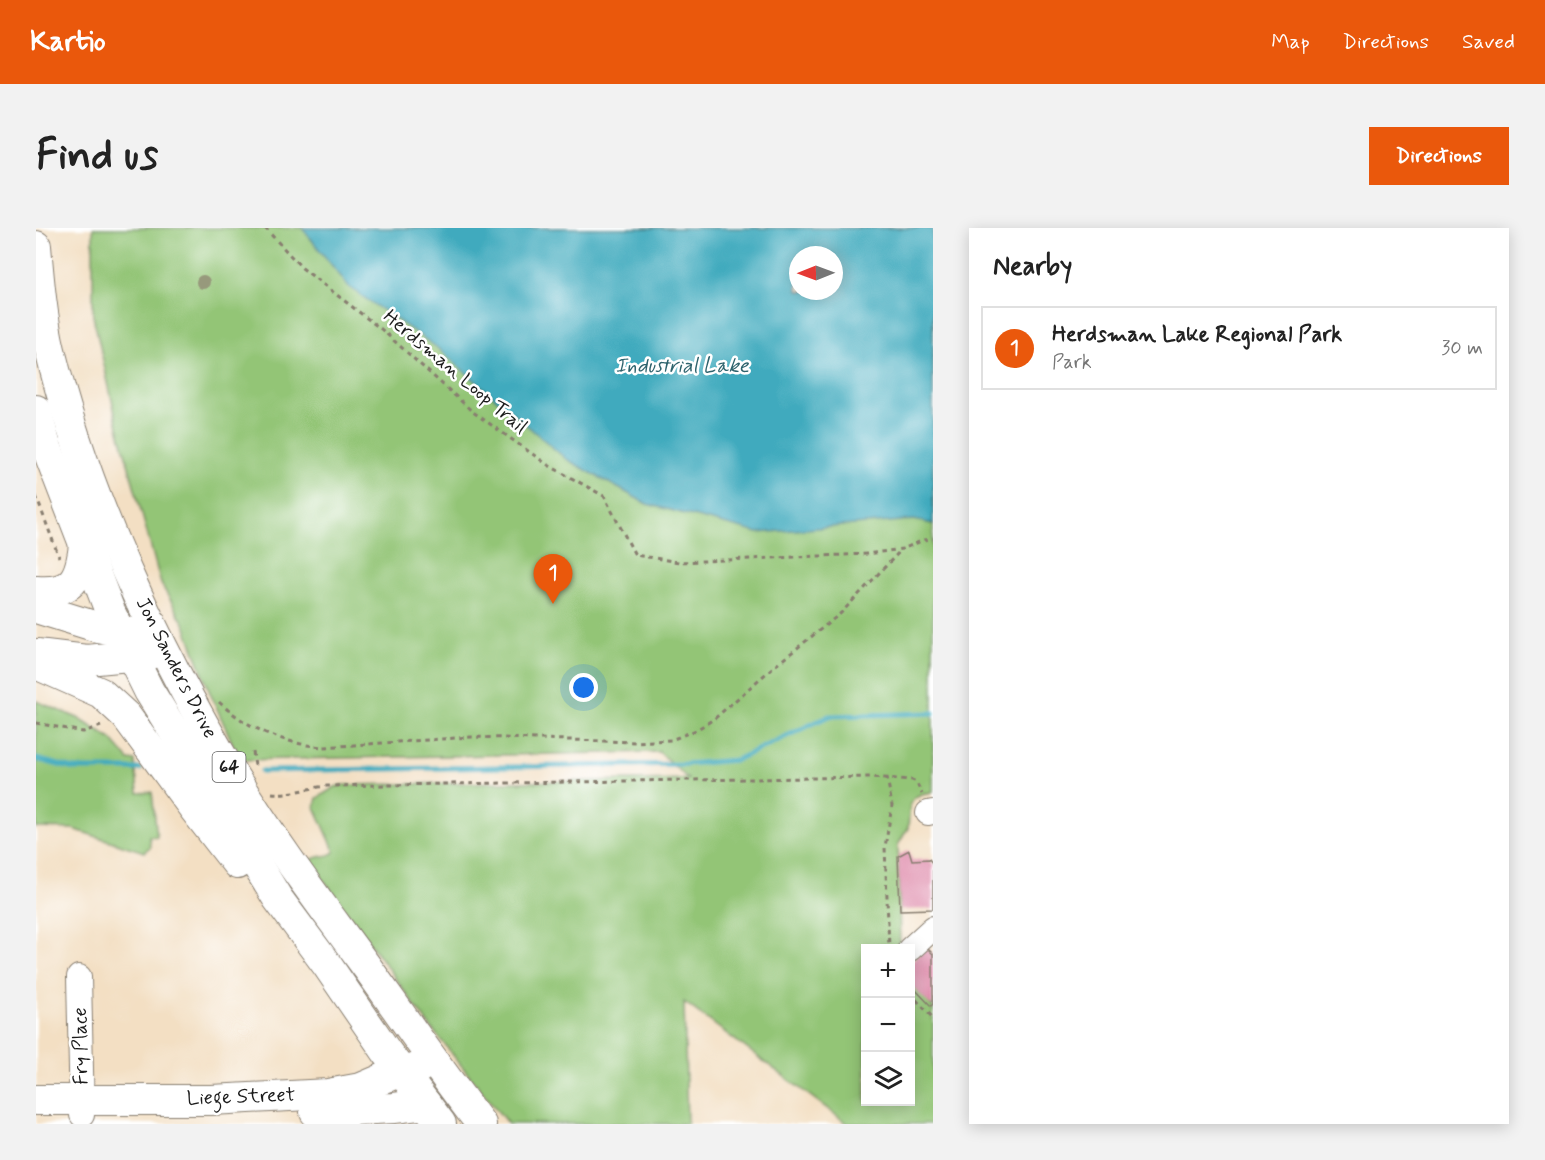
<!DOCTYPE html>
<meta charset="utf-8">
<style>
:root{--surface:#fff;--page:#f2f2f2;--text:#222;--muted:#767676;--line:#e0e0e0;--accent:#ea580c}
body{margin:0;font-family:Mynerve,sans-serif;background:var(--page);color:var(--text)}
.controls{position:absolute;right:18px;bottom:18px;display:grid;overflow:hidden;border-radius:0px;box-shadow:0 3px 15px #0003}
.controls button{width:54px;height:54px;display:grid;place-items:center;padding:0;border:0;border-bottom:2px solid var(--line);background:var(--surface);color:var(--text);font:30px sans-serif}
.compass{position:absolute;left:753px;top:18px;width:54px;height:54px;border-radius:50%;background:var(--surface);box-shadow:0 3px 15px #0003;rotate:269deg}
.you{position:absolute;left:548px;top:460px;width:21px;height:21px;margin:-15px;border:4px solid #fff;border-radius:50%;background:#1a73e8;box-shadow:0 0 0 9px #1a73e833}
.badge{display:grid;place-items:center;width:39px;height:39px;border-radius:50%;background:var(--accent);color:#fff;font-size:20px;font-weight:700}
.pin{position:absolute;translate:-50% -50px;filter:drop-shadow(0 2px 3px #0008)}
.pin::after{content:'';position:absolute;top:32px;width:21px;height:18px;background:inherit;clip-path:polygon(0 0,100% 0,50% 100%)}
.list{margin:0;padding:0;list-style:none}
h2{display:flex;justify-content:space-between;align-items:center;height:78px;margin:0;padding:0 24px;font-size:26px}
h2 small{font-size:20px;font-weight:400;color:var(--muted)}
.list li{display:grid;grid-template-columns:39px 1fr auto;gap:18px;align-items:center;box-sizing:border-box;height:84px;margin:0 12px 12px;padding:0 12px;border:2px solid var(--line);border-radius:0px}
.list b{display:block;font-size:22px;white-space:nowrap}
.list p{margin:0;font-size:20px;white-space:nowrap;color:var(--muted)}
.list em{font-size:20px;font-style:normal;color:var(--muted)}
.icon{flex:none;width:33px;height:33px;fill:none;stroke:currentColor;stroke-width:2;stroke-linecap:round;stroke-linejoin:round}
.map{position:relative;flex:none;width:897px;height:896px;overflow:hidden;border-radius:0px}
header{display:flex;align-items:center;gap:36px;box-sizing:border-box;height:84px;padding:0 30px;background:var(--accent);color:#fff}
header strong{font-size:28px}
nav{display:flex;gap:33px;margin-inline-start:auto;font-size:21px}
.intro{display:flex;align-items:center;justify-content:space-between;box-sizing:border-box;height:144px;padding:0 36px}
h1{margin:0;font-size:42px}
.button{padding:15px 27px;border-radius:0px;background:var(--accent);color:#fff;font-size:21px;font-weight:700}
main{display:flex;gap:36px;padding:0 36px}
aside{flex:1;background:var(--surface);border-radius:0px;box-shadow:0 3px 15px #0003}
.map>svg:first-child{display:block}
</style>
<header>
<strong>Kartio</strong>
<nav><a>Map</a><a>Directions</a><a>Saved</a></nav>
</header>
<div class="intro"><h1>Find us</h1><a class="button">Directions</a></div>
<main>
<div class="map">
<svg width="897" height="896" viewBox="0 0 897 896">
<rect width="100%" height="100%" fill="#fff"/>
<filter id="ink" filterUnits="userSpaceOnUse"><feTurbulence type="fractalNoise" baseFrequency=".0167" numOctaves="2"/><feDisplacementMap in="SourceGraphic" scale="12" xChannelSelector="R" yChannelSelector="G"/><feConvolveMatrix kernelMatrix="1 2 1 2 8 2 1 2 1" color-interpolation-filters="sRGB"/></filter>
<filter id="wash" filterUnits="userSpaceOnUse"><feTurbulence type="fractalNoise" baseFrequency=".008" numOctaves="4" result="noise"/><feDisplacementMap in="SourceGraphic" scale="24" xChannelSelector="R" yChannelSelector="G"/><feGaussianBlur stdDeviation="1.35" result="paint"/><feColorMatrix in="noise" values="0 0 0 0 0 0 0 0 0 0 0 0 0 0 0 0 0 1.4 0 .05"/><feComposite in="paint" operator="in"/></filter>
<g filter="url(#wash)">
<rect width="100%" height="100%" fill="#f3dfc3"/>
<g fill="#93c576" stroke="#587049" stroke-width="1.5" fill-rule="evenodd">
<path d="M 57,0 L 897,0 L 897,564 L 885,566 L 878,570 L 874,576 L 872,600 L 862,617 L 864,720 L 830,720 L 830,874 L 874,874 L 875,756 L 897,779 L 897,896 L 812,896 L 648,774 L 651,896 L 472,896 L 393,797 L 274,633 C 281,626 292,630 299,624 L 279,579 L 281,570 L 299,559 L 306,557 L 652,551 L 623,524 L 204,532 L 174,465 L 149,397 L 125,356 L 82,199 L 57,88 ZM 762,27 L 798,27 L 798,63 L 762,63 Z"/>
<path d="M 0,473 L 42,490 L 75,511 L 93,532 L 99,533 L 102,565 L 116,564 L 121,609 L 113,608 L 114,619 L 108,624 L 37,601 L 0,600 Z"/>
</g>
<path fill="#3faabe" stroke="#2e636d" stroke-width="1.5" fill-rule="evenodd" d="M 266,0 L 897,0 L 897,296 L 878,292 L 722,305 L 611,276 L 530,231 L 399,118 L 314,60 ZM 762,27 L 798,27 L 798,63 L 762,63 Z"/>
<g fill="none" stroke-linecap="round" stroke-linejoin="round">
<g stroke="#3faabe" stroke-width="5">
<path d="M 0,531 L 38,541 L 104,541"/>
<path d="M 226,543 L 650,536 L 700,532 L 793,488 L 897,485"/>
</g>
</g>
<g id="blocks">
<g fill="#df8aaa">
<path d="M 873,622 L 876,632 L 893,631 L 897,636 L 897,681 L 864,682 L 862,628 Z"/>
<path d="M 890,719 L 897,726 L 897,776 L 895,778 L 874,756 L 874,734 Z"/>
</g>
</g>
</g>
<g filter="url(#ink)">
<use href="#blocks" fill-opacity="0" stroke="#887e70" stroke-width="1.5"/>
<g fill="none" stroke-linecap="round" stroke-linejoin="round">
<g stroke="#887e70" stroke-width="26">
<g id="minor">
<path d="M 892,585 L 897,584"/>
<path d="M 874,721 L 897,700"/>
<path d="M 43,749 L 46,887"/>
</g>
</g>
<g stroke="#887e70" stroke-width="32">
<g id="major">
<path d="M 0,18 C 3,53 6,89 14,122 C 50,270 120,419 198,549 C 239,616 287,679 333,742 C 370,794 406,846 445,896"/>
<path d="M 0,182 L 9,215 L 75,386 L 113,463 L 242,671 L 291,737 L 350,823 L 405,896"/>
<path d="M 0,363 C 36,366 44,351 48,317"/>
<path d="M 0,380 L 61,399 L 99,406"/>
<path d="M 1,426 L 51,432 L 114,426"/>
<path d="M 0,436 L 65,465 L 90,488 L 159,582 L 201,636"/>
<path d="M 0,872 L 175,872 L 292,866 L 325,860 L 365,843 L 383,840"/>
<path d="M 279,884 L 358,880 L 390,876"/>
</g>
</g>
<g stroke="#887e70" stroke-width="3" stroke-dasharray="4.5 4.5" stroke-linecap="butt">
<path d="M 229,0 L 266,40 L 345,101 L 437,184 L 512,237 L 568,268 L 599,327 L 643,334 L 831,326 L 866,321 L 888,312 L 897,311"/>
<path d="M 0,268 L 23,329"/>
<path d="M 183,474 C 212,501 248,516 288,519 L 435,509 L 600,514 L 635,512 L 660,502 L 678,491 L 735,441 L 805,385 L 866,321"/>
<path d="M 0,495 L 47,504 L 65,498"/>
<path d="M 217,524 L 219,538"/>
<path d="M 851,549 L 856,578 L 849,619 L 853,720"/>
<path d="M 236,565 C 254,567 272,560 291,558 L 835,549 L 876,552 L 880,554 L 886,566"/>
<path d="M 874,765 L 897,790"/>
</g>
<use href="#minor" stroke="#fff" stroke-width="24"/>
<use href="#major" stroke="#fff" stroke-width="30"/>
</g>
<circle fill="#97997b" cx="167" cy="54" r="7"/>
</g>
<g text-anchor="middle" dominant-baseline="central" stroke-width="5" stroke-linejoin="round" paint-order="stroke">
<rect fill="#fff" stroke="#606060" stroke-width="1.5" x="176.5" y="524" width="33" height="30" rx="4.5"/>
<g font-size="18" font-weight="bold" fill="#1c1c1c">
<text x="193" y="539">64</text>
</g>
<g font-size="20" fill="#1c1c1c" stroke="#fff">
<text transform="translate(419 144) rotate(40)">Herdsman Loop Trail</text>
<text transform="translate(140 440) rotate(63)">Jon Sanders Drive</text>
<text transform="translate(45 818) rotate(-91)">Fry Place</text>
<text transform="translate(205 869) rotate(-2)">Liege Street</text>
</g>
<g font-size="21" font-style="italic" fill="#2e636d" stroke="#fff">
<text x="646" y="138">Industrial Lake</text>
</g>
</g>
</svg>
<div class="controls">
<button>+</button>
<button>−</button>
<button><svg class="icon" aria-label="layers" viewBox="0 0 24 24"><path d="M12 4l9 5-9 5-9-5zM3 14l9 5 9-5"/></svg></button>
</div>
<svg class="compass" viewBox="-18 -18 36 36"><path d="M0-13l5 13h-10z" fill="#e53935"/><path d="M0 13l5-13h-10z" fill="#767676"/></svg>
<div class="you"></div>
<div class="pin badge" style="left:517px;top:376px">1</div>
</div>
<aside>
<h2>Nearby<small></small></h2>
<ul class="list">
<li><span class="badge">1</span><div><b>Herdsman Lake Regional Park</b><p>Park</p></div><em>30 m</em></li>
</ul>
</aside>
</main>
